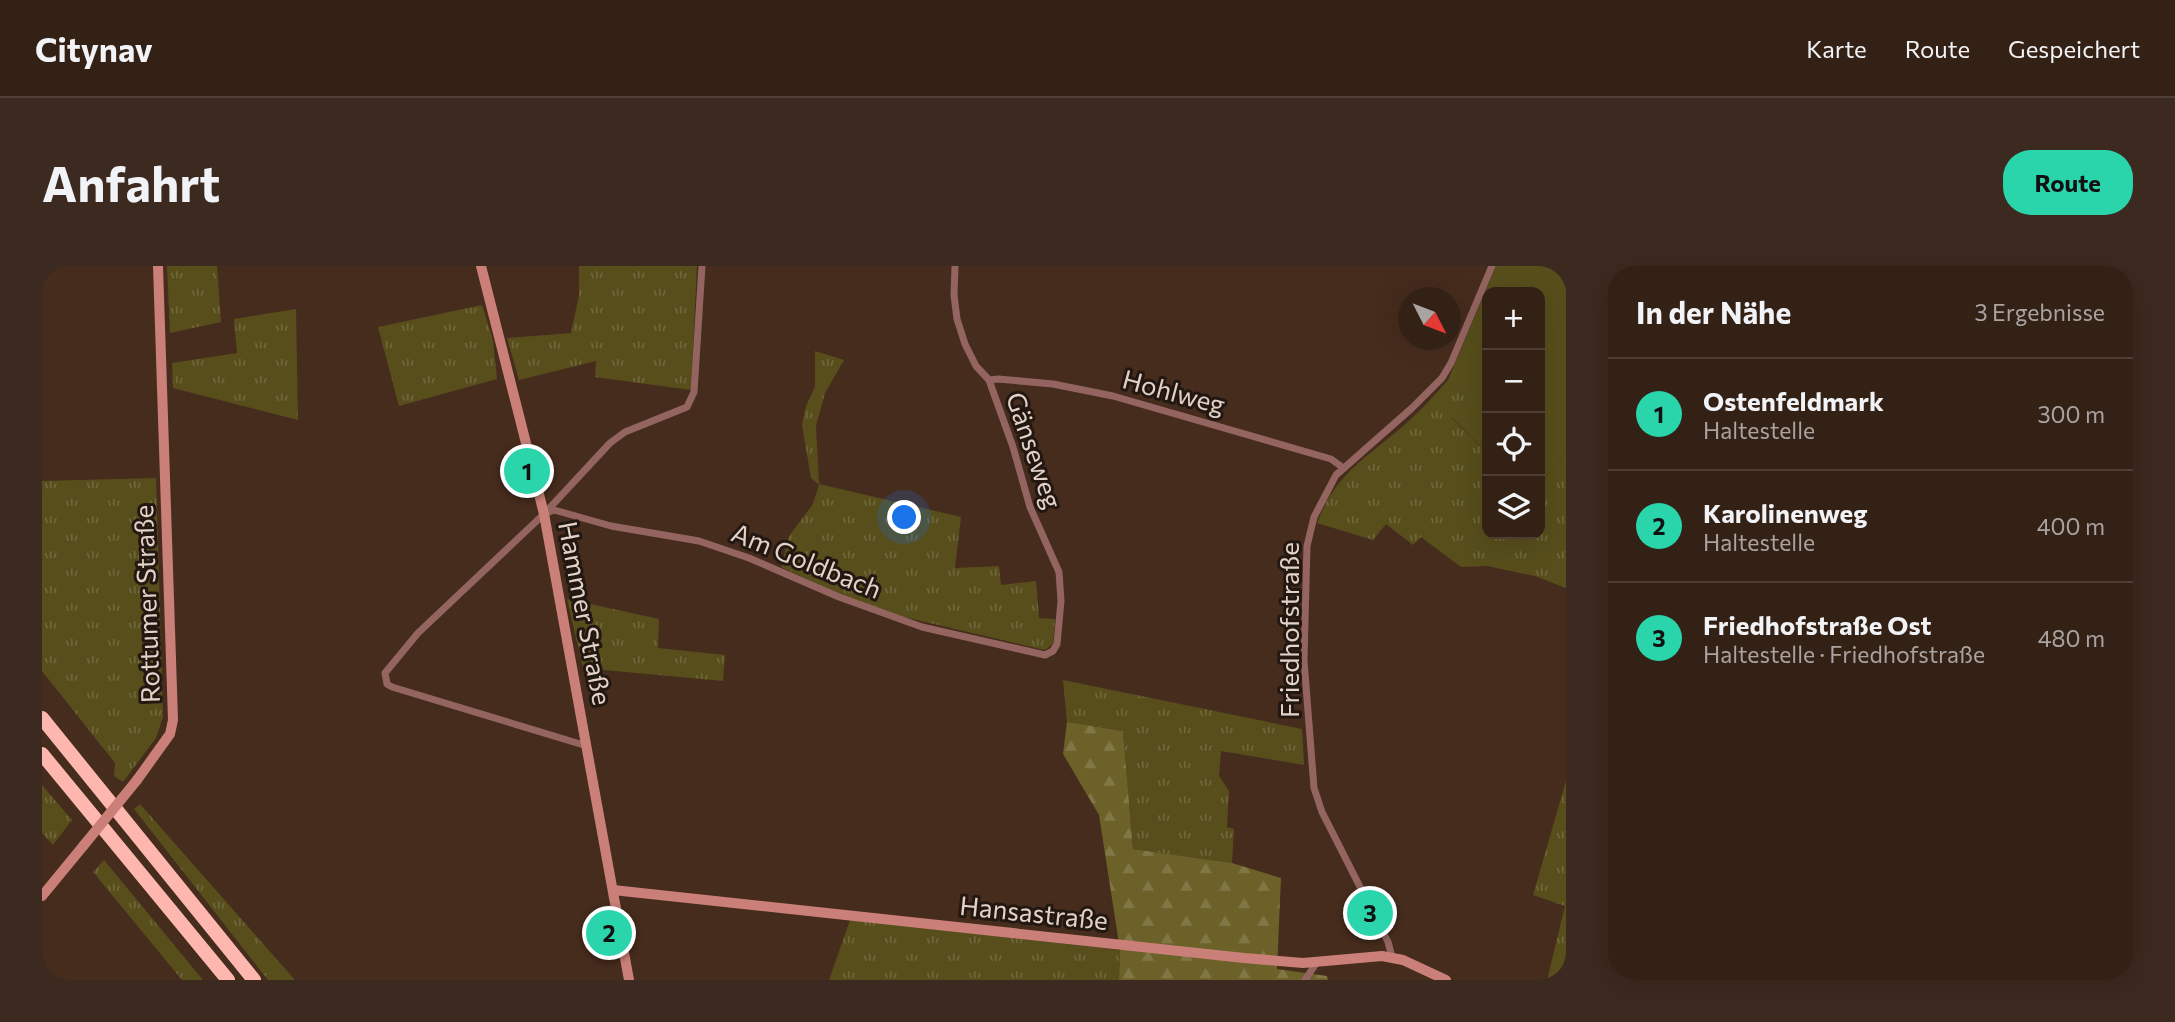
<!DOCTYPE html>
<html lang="de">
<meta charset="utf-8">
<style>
:root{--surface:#342116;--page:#3c291f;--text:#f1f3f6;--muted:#a9a3a1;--line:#4e3e35;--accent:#2ad5ac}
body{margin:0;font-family:Commissioner,sans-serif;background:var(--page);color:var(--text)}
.controls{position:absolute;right:21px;top:21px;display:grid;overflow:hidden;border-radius:14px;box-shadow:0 7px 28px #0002}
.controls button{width:63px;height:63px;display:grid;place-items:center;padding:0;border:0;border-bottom:2px solid var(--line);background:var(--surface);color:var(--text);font:35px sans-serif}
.compass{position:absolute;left:1356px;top:21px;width:63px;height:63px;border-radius:50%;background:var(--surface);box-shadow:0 7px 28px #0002;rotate:132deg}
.you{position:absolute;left:863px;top:252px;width:24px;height:24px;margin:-18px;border:5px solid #fff;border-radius:50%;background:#1a73e8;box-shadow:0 0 0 10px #1a73e833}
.badge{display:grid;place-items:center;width:46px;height:46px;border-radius:50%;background:var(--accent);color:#111;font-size:23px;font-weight:700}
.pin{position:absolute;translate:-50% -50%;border:4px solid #fff;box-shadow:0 2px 7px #0006}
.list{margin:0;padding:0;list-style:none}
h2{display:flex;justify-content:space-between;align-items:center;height:91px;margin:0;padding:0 28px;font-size:30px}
h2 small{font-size:23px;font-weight:400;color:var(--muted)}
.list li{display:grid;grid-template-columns:46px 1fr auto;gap:21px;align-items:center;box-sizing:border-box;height:112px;padding:0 28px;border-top:2px solid var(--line)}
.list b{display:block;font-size:26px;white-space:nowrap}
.list p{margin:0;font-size:23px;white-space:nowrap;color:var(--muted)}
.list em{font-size:23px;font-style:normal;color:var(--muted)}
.icon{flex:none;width:38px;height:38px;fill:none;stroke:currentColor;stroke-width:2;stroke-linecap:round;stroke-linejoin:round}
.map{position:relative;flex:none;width:1524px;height:714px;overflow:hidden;border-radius:28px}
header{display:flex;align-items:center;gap:42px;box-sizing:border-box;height:98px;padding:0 35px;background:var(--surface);border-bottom:2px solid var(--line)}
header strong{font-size:33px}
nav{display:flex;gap:38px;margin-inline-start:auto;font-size:24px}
.intro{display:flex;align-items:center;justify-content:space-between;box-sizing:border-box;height:168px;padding:0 42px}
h1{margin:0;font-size:49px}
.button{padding:18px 32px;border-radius:28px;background:var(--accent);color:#111;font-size:24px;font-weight:700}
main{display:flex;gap:42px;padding:0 42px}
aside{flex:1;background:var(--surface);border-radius:28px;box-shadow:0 7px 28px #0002}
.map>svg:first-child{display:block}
</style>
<header>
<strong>Citynav</strong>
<nav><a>Karte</a><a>Route</a><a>Gespeichert</a></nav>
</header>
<div class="intro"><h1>Anfahrt</h1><a class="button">Route</a></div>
<main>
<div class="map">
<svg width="1524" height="714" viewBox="0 0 1524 714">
<defs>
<pattern id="grass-tufts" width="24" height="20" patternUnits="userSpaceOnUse" patternTransform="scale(1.75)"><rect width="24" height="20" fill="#574e1c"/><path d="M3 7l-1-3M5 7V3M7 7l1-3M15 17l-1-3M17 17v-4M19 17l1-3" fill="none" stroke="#6f673c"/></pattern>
<pattern id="forest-firs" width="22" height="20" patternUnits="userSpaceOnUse" patternTransform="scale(1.75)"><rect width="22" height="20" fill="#6c6128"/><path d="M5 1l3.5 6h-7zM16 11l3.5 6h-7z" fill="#817746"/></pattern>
</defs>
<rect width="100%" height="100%" fill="#462c1d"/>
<g fill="url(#grass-tufts)">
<path d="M 125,0 L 175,0 L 179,56 L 128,67 Z"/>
<path d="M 537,0 L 655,0 L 649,124 L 553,111 L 554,95 L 477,114 L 465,72 L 529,67 L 537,29 Z"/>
<path d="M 440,39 L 451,74 L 455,113 L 357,140 L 336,61 Z"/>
<path d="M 254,43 L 256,154 L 131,122 L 130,97 L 195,87 L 192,53 Z"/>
<path d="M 773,85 L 802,94 L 783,127 L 774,160 L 777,218 L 919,251 L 913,302 L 957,300 L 959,319 L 994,315 L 997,352 L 1013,353 L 1011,378 L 1003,384 L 858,350 L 797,328 L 739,301 L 747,270 L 771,238 L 777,219 L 769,212 L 760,159 L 764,140 L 773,121 Z"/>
<path d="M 1406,114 L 1426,133 L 1410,152 L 1445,187 L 1445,268 L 1498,268 L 1498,216 L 1524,188 L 1524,322 L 1493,310 L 1445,300 L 1419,301 L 1379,271 L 1371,279 L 1344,258 L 1331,274 L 1275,257 C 1295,202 1333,188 1372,150 C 1384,139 1395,126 1406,114 Z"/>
<path d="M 114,212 L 121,451 L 114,472 L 81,516 L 72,510 L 73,497 L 0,405 L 0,215 Z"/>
<path d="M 525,333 L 617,353 L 616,382 L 683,389 L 681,415 L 541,402 Z"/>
<path d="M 1021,414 L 1260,463 L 1262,499 L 1179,485 L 1177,510 L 1187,525 L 1185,561 L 1192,563 L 1190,597 L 1091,583 L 1081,465 L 1025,456 Z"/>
<path d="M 1524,515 L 1524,714 L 1505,714 L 1523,640 L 1491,629 Z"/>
<path d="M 0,519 L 30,554 L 11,579 L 0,567 Z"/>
<path d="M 98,538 L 253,714 L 226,714 L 92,543 Z"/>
<path d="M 62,594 L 161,714 L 140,714 L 51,606 Z"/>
<path d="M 808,654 L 1078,684 L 1077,714 L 787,714 Z"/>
</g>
<path fill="url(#forest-firs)" d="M 1025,456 L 1081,465 L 1091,583 L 1190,597 L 1239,612 L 1235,703 L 1285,710 L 1286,714 L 1077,714 L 1078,684 L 1057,549 L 1021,488 Z"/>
<path fill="#574e1c" d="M 1454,0 L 1524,0 L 1524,188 L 1498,216 L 1498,26 L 1445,26 L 1445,187 L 1410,151 L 1426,133 L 1406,114 Z"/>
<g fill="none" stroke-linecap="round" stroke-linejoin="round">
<g stroke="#946560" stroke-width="7">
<path d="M 947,114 L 956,113 L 1011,118 L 1071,130 L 1289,193 L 1300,201"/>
<path d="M 502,248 L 512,244 L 569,260 L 657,275 L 707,292 L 797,331 L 880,361 L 1003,389 L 1011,385 L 1015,378 L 1019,335 L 1017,306 L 988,241 L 971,181 L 947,114 L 934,100 L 923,78 L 915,53 L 912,29 L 913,0"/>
<path d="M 545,480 L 350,421 L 345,418 L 343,407 L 376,367 L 502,248 L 568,177 L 583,166 L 645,141 L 652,126 L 660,0"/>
<path d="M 1350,691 L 1346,676 L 1280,546 L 1272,522 L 1262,394 L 1265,280 L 1272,251 L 1294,209 L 1370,142 L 1400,112 L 1409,97 L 1450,0"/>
<path d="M 1263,714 L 1275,696"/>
</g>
<g stroke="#ca8078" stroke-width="10">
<path d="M 439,0 L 502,248 L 587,714"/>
<path d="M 95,514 L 128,468 L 131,454 L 116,0"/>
<path d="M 571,624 L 1202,692 L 1261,697 L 1340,690 L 1361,694 L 1404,714"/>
<path d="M 0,630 L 42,579"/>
</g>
<g stroke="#fdb7af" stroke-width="14">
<path d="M 0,452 L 212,714"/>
<path d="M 0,488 L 186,714"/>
</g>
<path stroke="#ca8078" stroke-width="10" d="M 42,579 L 95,514"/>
</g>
<g text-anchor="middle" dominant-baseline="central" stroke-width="6" stroke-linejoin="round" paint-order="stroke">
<g font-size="26" fill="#e3d2c8" stroke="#231811">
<text transform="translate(1132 125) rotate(15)">Hohlweg</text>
<text transform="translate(993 184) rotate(71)">Gänseweg</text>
<text transform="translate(765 294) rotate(22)">Am Goldbach</text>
<text transform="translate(104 338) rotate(-92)">Rottumer Straße</text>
<text transform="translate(544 347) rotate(79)">Hammer Straße</text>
<text transform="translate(1246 364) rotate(-90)">Friedhofstraße</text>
<text transform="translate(992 646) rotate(6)">Hansastraße</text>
</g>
</g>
</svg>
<div class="controls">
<button>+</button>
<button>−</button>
<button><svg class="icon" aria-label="locate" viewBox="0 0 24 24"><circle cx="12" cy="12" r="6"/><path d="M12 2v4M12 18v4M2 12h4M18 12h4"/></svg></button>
<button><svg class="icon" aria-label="layers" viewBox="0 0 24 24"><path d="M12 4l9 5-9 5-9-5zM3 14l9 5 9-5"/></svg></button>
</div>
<svg class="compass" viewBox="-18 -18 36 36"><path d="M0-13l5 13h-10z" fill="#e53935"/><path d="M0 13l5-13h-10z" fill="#a9a3a1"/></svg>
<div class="you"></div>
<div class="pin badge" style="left:485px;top:205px">1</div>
<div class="pin badge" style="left:567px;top:667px">2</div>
<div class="pin badge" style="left:1328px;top:647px">3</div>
</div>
<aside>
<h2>In der Nähe<small>3 Ergebnisse</small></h2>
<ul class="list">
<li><span class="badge">1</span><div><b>Ostenfeldmark</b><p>Haltestelle</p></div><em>300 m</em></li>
<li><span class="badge">2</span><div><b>Karolinenweg</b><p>Haltestelle</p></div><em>400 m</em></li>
<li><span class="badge">3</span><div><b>Friedhofstraße Ost</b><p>Haltestelle · Friedhofstraße</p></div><em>480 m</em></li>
</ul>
</aside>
</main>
